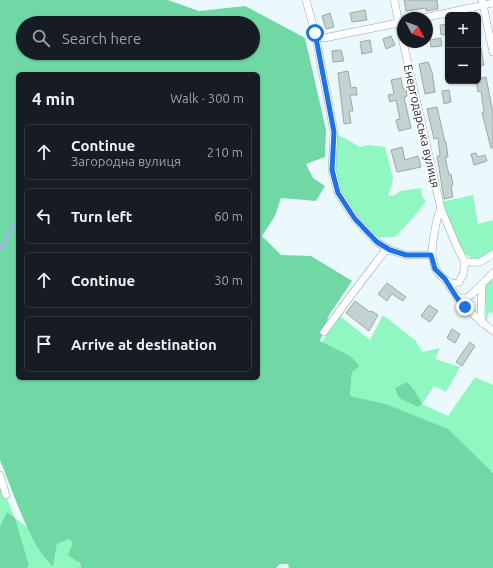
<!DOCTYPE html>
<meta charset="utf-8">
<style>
:root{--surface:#171b24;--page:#20242c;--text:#f1f3f6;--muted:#9ea1a6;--line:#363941}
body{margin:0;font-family:Ubuntu,sans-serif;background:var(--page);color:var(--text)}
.controls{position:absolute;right:12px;top:12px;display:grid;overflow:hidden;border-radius:6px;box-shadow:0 1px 3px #0004}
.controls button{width:36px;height:36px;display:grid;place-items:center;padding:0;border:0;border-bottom:1px solid var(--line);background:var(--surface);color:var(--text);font:20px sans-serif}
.compass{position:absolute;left:397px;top:12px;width:36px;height:36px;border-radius:50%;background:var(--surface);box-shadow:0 1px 3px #0004;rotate:131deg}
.stop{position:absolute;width:12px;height:12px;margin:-9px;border:3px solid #1a73e8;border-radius:50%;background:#fff}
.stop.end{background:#1a73e8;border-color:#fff;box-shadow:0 1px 4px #0008}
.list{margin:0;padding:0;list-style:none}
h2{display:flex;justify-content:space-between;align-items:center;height:52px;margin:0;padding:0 16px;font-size:17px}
h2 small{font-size:13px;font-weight:400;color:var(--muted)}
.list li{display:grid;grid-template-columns:26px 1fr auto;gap:12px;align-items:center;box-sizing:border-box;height:56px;margin:0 8px 8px;padding:0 8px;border:1px solid var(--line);border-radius:6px}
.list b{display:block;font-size:15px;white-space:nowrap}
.list p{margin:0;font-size:13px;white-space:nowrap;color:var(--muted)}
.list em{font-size:13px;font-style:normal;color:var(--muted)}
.icon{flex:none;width:22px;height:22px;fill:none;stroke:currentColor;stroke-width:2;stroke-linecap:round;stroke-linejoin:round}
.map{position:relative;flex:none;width:493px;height:568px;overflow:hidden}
.search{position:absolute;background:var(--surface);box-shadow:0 1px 3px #0004;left:16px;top:16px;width:244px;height:44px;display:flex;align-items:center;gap:10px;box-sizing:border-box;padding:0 14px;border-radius:22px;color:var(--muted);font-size:15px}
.panel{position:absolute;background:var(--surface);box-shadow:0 1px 3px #0004;left:16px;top:72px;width:244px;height:308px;border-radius:6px}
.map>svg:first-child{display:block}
</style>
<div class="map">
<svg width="493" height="568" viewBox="0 0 493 568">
<rect width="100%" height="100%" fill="#ebf9fd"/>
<g fill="#90f6c2">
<path d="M 335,133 L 360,147 L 369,145 L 385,147 L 393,178 L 392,184 L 388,196 L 395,195 L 400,191 L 422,188 C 421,194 421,197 426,201 L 412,219 L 395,237 L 375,238 C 356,218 337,198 334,170 C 332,158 334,145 335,133 Z"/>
<path d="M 473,195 L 478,224 L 493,220 L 493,251 L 477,259 L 471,258 L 464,253 L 441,202 Z"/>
<path d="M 493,279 L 493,313 L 489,312 L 486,322 L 485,286 Z"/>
<path d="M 383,315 L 416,341 L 422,352 L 440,348 L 435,359 L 460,367 L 446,392 L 434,386 L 422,404 L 448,416 L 475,377 L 493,385 L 493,471 L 491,472 L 386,404 L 350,396 L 352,372 L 360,366 L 322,342 L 340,316 L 370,340 Z"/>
<path d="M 0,482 L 15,518 L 28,528 L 46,561 L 53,567 L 57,544 L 69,539 L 73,542 L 81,568 L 27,568 L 29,566 L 7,512 L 0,526 Z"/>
</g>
<g fill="#70d8a5" fill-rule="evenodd">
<path d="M 0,0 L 168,0 L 199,11 L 245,6 L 305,38 L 326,130 L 325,157 L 306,164 L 313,178 L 325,186 L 316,201 L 281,198 L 275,216 L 262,236 L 281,255 L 311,256 L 352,281 L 329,315 L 320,341 L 350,356 L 360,366 L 352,372 L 350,396 L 386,404 L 448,429 L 493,473 L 493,568 L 289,568 L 288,564 L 280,564 L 276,568 L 81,568 L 80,563 L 68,555 L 73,543 L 69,539 L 57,544 L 53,567 C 31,548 12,489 0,460 ZM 23,23 L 253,23 L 253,53 L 23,53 ZM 18,74 L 258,74 L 258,378 L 18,378 Z"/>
<path d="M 407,382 L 415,391 L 422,404 L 418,407 L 399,398 L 395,388 Z"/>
<path d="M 7,512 L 15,518 L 29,566 L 27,568 L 0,568 L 0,526 Z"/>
</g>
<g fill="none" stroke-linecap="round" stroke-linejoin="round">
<path stroke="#a6aff3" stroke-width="2.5" d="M 0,250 L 18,217"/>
</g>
<g fill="#c4d3d1" stroke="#9aa8a6">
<path d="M 404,0 L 437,0 L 438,9 L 426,11 L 426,8 L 406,11 Z"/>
<path d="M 365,10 L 367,20 L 352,22 L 350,13 Z"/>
<path d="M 330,13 L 334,27 L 326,29 L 322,16 Z"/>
<path d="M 448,24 L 448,34 L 441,35 L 440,25 Z"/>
<path d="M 391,36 L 395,45 L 386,49 L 383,39 Z"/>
<path d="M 441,38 L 442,46 L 431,47 L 430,40 Z"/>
<path d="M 370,40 L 372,52 L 362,54 L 360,42 Z"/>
<path d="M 481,48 L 484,65 L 478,67 L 478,49 Z"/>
<path d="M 341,50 L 344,61 L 333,62 L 332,51 Z"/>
<path d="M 428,62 L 432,72 L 435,92 L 425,94 L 419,64 Z"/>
<path d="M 348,71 L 351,88 L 356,87 L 357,95 L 350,95 L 353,111 L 349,111 L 351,123 L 344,124 L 338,73 Z"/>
<path d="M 486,77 L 493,113 L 493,148 L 491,148 L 482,113 L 484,112 L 481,91 L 478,92 L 476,81 L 478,81 L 478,79 Z"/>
<path d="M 401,78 L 403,89 L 406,88 L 407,96 L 404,97 L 411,128 L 399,131 L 396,120 L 400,119 L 396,100 L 390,102 L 388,95 L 394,94 L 391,80 Z"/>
<path d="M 449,90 L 451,102 L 444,104 L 442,91 Z"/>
<path d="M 437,107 L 445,142 L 446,142 L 448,157 L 445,157 L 449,175 L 451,174 L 453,185 L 451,186 L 453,197 L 444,199 L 437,156 L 440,156 L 438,138 L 434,139 L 427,109 Z"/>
<path d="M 402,147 L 405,160 L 418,156 L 421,167 L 397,172 L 391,150 Z"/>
<path d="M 476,153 L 478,157 L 485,155 L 487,161 L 474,165 L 471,154 Z"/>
<path d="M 387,283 L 406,297 L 403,301 L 392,294 L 387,301 L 378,294 Z"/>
<path d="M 355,301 L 370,312 L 371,311 L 378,315 L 369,331 L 346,313 Z"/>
<path d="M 429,305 L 438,311 L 430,322 L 421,316 Z"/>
<path d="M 452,329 L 460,334 L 455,343 L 447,338 Z"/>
<path d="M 470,342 L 475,346 L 462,366 L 456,362 Z"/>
</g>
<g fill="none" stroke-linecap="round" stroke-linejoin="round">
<g stroke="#98a5a9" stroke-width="8">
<g id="minor">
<path d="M 306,0 L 315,33 L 334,132 L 332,170 L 338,193 L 355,219 L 377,242 L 390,250"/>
<path d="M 394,0 L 403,42"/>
<path d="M 482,0 L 493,52"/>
<path d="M 423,18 L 493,3"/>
<path d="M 315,33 L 319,36 L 324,38 L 403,22"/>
<path d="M 403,42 L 441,209 L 458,249 L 465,262 L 463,275 L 459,282 L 453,284 C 429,273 430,253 435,230 C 436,223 437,216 441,209"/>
<path d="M 465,262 C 482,263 479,263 493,254"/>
<path d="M 446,281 C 459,302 473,316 493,331"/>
<path d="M 457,298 L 467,298 L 471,295 L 493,273"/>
<path d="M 482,323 L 481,315 L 482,285"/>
<path d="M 324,332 L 361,282 L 385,251 L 390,250 L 406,255 L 431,255"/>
<path d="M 0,475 L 6,495"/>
</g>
</g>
<use href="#minor" stroke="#fff" stroke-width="7"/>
</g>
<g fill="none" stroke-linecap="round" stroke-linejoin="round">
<path stroke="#1a73e8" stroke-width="5" d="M 315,33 L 334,132 L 332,170 L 338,193 L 355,219 L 377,242 L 390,250 L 406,255 L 431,255 L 435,269 L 445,279 L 457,298 L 465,307"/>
</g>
<g text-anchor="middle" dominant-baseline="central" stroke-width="4" stroke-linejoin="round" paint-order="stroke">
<g font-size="12" fill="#232829" stroke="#fff">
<text transform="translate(422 126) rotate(77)">Енергодарська вулиця</text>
</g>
</g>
</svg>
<div class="controls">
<button>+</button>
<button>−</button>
</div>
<svg class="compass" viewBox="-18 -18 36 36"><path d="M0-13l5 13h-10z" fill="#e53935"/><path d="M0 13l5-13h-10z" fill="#9ea1a6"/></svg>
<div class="stop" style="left:315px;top:33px"></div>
<div class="stop end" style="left:465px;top:307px"></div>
<div class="search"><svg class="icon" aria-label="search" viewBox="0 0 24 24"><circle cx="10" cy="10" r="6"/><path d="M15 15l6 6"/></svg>Search here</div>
<section class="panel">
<h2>4 min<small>Walk · 300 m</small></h2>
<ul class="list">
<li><svg class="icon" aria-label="ahead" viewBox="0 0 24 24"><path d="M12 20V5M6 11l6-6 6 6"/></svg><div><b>Continue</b><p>Загородна вулиця</p></div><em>210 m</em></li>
<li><svg class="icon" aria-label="left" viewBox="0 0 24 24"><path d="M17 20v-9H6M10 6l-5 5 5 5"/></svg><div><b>Turn left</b></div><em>60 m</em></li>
<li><svg class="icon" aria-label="ahead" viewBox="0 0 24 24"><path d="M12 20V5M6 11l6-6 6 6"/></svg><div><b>Continue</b></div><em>30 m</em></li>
<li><svg class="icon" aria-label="arrive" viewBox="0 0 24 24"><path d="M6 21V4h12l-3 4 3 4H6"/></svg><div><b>Arrive at destination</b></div></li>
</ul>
</section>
</div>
